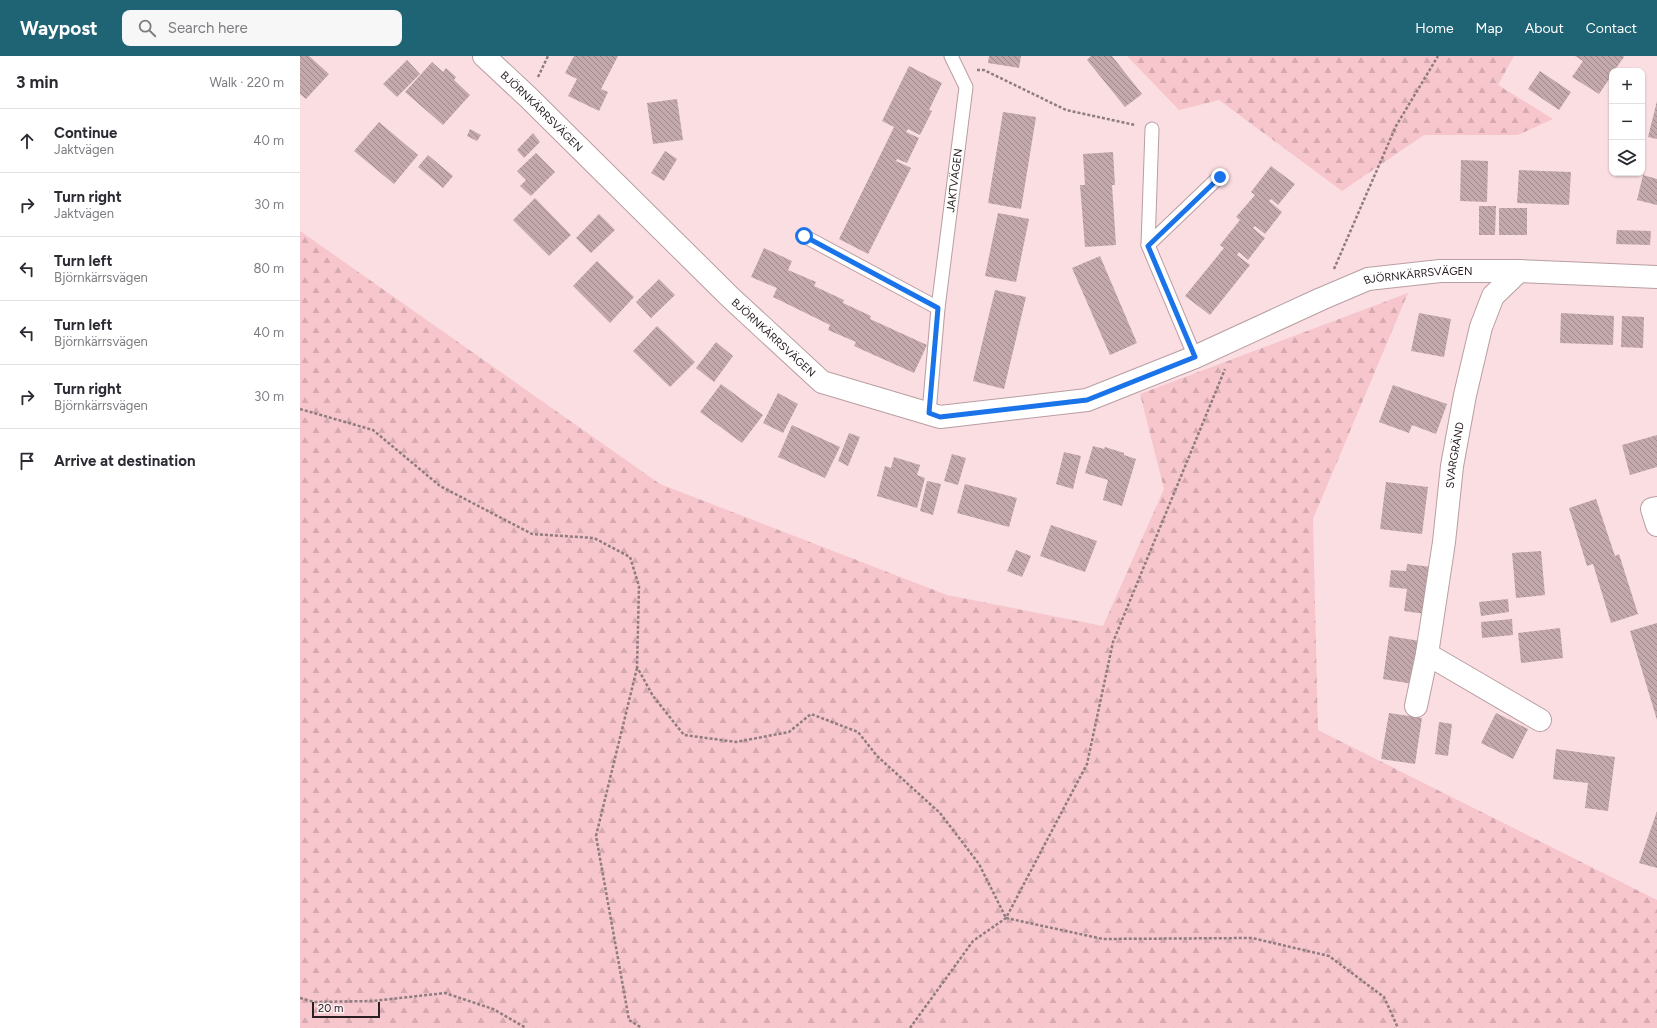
<!DOCTYPE html>
<meta charset="utf-8">
<style>
:root{--surface:#fff;--page:#f7f7f7;--text:#2b2b33;--muted:#7c7c81;--line:#e1e1e2;--accent:#1f6475}
body{margin:0;font-family:Figtree,sans-serif;background:var(--page);color:var(--text)}
.controls{position:absolute;right:12px;top:12px;display:grid;overflow:hidden;border-radius:8px;box-shadow:0 1px 3px #0004}
.controls button{width:36px;height:36px;display:grid;place-items:center;padding:0;border:0;border-bottom:1px solid var(--line);background:var(--surface);color:var(--text);font:20px sans-serif}
.scale{position:absolute;left:12px;bottom:10px;width:68px;box-sizing:border-box;padding-left:4px;border:2px solid #2a2022;border-top:0;font-size:11px;line-height:14px;white-space:nowrap;color:#2a2022;-webkit-text-stroke:3px #fbf0f1;paint-order:stroke}
.stop{position:absolute;width:12px;height:12px;margin:-9px;border:3px solid #1a73e8;border-radius:50%;background:#fff}
.stop.end{background:#1a73e8;border-color:#fff;box-shadow:0 1px 4px #0008}
.list{margin:0;padding:0;list-style:none}
h2{display:flex;justify-content:space-between;align-items:center;height:52px;margin:0;padding:0 16px;font-size:17px}
h2 small{font-size:13px;font-weight:400;color:var(--muted)}
.list li{display:grid;grid-template-columns:26px 1fr auto;gap:12px;align-items:center;box-sizing:border-box;height:64px;padding:0 16px;border-top:1px solid var(--line)}
.list b{display:block;font-size:15px;white-space:nowrap}
.list p{margin:0;font-size:13px;white-space:nowrap;color:var(--muted)}
.list em{font-size:13px;font-style:normal;color:var(--muted)}
.icon{flex:none;width:22px;height:22px;fill:none;stroke:currentColor;stroke-width:2;stroke-linecap:round;stroke-linejoin:round}
.map{position:relative;flex:none;width:1357px;height:972px;overflow:hidden}
header{display:flex;align-items:center;gap:24px;box-sizing:border-box;height:56px;padding:0 20px;background:var(--accent);color:#fff}
header strong{font-size:19px}
nav{display:flex;gap:22px;margin-inline-start:auto;font-size:14px}
.search{width:280px;height:36px;background:var(--page);display:flex;align-items:center;gap:10px;box-sizing:border-box;padding:0 14px;border-radius:8px;color:var(--muted);font-size:15px}
main{display:flex}
aside{flex:1;background:var(--surface)}
.map>svg:first-child{display:block}
</style>
<header>
<strong>Waypost</strong>
<div class="search"><svg class="icon" aria-label="search" viewBox="0 0 24 24"><circle cx="10" cy="10" r="6"/><path d="M15 15l6 6"/></svg>Search here</div>
<nav><a>Home</a><a>Map</a><a>About</a><a>Contact</a></nav>
</header>
<main>
<aside>
<h2>3 min<small>Walk · 220 m</small></h2>
<ul class="list">
<li><svg class="icon" aria-label="ahead" viewBox="0 0 24 24"><path d="M12 20V5M6 11l6-6 6 6"/></svg><div><b>Continue</b><p>Jaktvägen</p></div><em>40 m</em></li>
<li><svg class="icon" aria-label="right" viewBox="0 0 24 24"><path d="M7 20v-9h11M14 6l5 5-5 5"/></svg><div><b>Turn right</b><p>Jaktvägen</p></div><em>30 m</em></li>
<li><svg class="icon" aria-label="left" viewBox="0 0 24 24"><path d="M17 20v-9H6M10 6l-5 5 5 5"/></svg><div><b>Turn left</b><p>Björnkärrsvägen</p></div><em>80 m</em></li>
<li><svg class="icon" aria-label="left" viewBox="0 0 24 24"><path d="M17 20v-9H6M10 6l-5 5 5 5"/></svg><div><b>Turn left</b><p>Björnkärrsvägen</p></div><em>40 m</em></li>
<li><svg class="icon" aria-label="right" viewBox="0 0 24 24"><path d="M7 20v-9h11M14 6l5 5-5 5"/></svg><div><b>Turn right</b><p>Björnkärrsvägen</p></div><em>30 m</em></li>
<li><svg class="icon" aria-label="arrive" viewBox="0 0 24 24"><path d="M6 21V4h12l-3 4 3 4H6"/></svg><div><b>Arrive at destination</b></div></li>
</ul>
</aside>
<div class="map">
<svg width="1357" height="972" viewBox="0 0 1357 972">
<defs>
<pattern id="forest-firs" width="22" height="20" patternUnits="userSpaceOnUse"><rect width="22" height="20" fill="#f7c6cd"/><path d="M5 1l3.5 6h-7zM16 11l3.5 6h-7z" fill="#d4aab0"/></pattern>
<pattern id="building-back-hatch" width="6" height="6" patternUnits="userSpaceOnUse"><rect width="6" height="6" fill="#c3a8ac"/><path d="M-1 5l2 2M0 0l6 6M5-1l2 2" fill="none" stroke="#9f888c"/></pattern>
</defs>
<rect width="100%" height="100%" fill="#fadee2"/>
<g fill="url(#forest-firs)">
<path d="M 827,0 L 1214,0 L 1198,29 L 1253,63 L 1218,79 L 1124,79 L 1042,135 L 919,44 L 879,54 Z"/>
<path d="M 0,175 L 360,428 L 647,539 L 803,570 L 864,433 L 840,338 L 1108,237 L 1013,463 L 1018,674 L 1357,844 L 1357,972 L 0,972 Z"/>
</g>
<g fill="url(#building-back-hatch)">
<path d="M 0,0 L 9,0 L 29,18 L 6,43 L 0,38 Z"/>
<path d="M 274,0 L 318,0 L 301,33 L 308,36 L 299,55 L 268,40 L 277,23 L 265,17 Z"/>
<path d="M 689,0 L 721,0 L 719,12 L 688,7 Z"/>
<path d="M 791,0 L 812,0 L 842,38 L 825,51 L 787,4 Z"/>
<path d="M 1275,0 L 1323,0 L 1324,1 L 1314,15 L 1312,15 L 1312,19 L 1299,38 L 1272,21 L 1283,5 Z"/>
<path d="M 107,4 L 120,18 L 97,41 L 83,28 Z"/>
<path d="M 132,6 L 143,16 L 146,12 L 156,21 L 154,24 L 170,39 L 143,69 L 105,36 Z"/>
<path d="M 609,10 L 642,27 L 629,54 L 632,55 L 620,79 L 608,73 L 606,76 L 619,82 L 607,107 L 597,103 L 596,105 L 611,112 L 568,198 L 539,183 L 594,71 L 582,65 Z"/>
<path d="M 1240,15 L 1271,36 L 1259,54 L 1228,33 Z"/>
<path d="M 377,43 L 383,84 L 353,88 L 347,47 Z"/>
<path d="M 1357,45 L 1357,83 L 1348,81 Z"/>
<path d="M 703,56 L 736,61 L 721,153 L 688,147 Z"/>
<path d="M 79,66 L 118,99 L 94,128 L 54,95 Z"/>
<path d="M 170,73 L 181,79 L 177,85 L 167,80 Z"/>
<path d="M 233,77 L 240,86 L 224,102 L 217,94 Z"/>
<path d="M 365,95 L 377,103 L 364,125 L 351,117 Z"/>
<path d="M 813,96 L 815,129 L 812,129 L 816,189 L 785,191 L 780,129 L 785,129 L 783,98 Z"/>
<path d="M 236,97 L 255,116 L 231,140 L 220,130 L 226,124 L 217,115 Z"/>
<path d="M 128,99 L 153,120 L 143,132 L 118,111 Z"/>
<path d="M 1161,104 L 1188,105 L 1187,146 L 1160,145 Z"/>
<path d="M 971,110 L 995,128 L 978,149 L 971,143 L 969,145 L 982,156 L 965,178 L 955,170 L 953,172 L 965,182 L 948,204 L 939,196 L 937,199 L 950,209 L 910,259 L 885,240 L 924,192 L 920,189 L 940,164 L 936,161 L 955,139 L 951,136 Z"/>
<path d="M 1219,114 L 1271,116 L 1269,149 L 1217,147 Z"/>
<path d="M 1343,119 L 1357,123 L 1357,149 L 1337,144 Z"/>
<path d="M 235,142 L 271,179 L 249,200 L 213,164 Z"/>
<path d="M 1179,150 L 1196,150 L 1195,179 L 1179,179 Z"/>
<rect x="1199" y="152" width="28" height="27"/>
<path d="M 698,157 L 729,163 L 716,226 L 685,220 Z"/>
<path d="M 299,158 L 315,174 L 291,197 L 276,182 Z"/>
<path d="M 1317,174 L 1351,175 L 1350,189 L 1316,188 Z"/>
<path d="M 464,192 L 492,205 L 488,214 L 516,226 L 514,230 L 544,244 L 543,247 L 571,260 L 570,263 L 627,289 L 614,317 L 554,290 L 556,286 L 528,274 L 530,269 L 473,241 L 477,232 L 451,221 Z"/>
<path d="M 800,200 L 837,287 L 810,299 L 772,212 Z"/>
<path d="M 297,205 L 334,241 L 310,267 L 273,230 Z"/>
<path d="M 359,223 L 375,239 L 351,262 L 336,246 Z"/>
<path d="M 695,234 L 726,241 L 704,333 L 673,325 Z"/>
<path d="M 1119,257 L 1151,263 L 1144,301 L 1111,295 Z"/>
<path d="M 1261,257 L 1314,260 L 1313,289 L 1260,287 Z"/>
<path d="M 1322,260 L 1344,261 L 1343,292 L 1321,291 Z"/>
<path d="M 357,270 L 395,306 L 370,331 L 333,295 Z"/>
<path d="M 416,286 L 433,300 L 414,326 L 396,312 Z"/>
<path d="M 421,328 L 463,359 L 442,387 L 400,356 Z"/>
<path d="M 1093,329 L 1147,348 L 1136,378 L 1112,369 L 1109,377 L 1079,366 Z"/>
<path d="M 478,337 L 498,348 L 483,377 L 463,367 Z"/>
<path d="M 492,369 L 540,391 L 525,422 L 478,401 Z"/>
<path d="M 549,377 L 560,381 L 548,410 L 538,405 Z"/>
<path d="M 1357,379 L 1357,411 L 1330,419 L 1322,389 Z"/>
<path d="M 793,390 L 804,393 L 805,391 L 824,397 L 824,399 L 836,403 L 822,450 L 803,444 L 808,424 L 785,417 Z"/>
<path d="M 764,396 L 781,400 L 773,433 L 756,428 Z"/>
<path d="M 652,398 L 666,402 L 658,429 L 644,425 Z"/>
<path d="M 594,401 L 620,409 L 617,419 L 625,422 L 617,452 L 577,440 L 585,410 L 591,412 Z"/>
<path d="M 627,425 L 641,428 L 633,459 L 620,455 Z"/>
<path d="M 1086,426 L 1128,431 L 1122,478 L 1080,473 Z"/>
<path d="M 665,428 L 717,442 L 709,471 L 657,457 Z"/>
<path d="M 1296,443 L 1315,500 L 1319,498 L 1338,558 L 1311,567 L 1293,508 L 1287,510 L 1269,452 Z"/>
<path d="M 751,469 L 797,485 L 785,516 L 740,500 Z"/>
<path d="M 716,494 L 731,500 L 722,521 L 707,515 Z"/>
<path d="M 1241,495 L 1245,539 L 1216,542 L 1212,497 Z"/>
<path d="M 1107,508 L 1132,511 L 1125,558 L 1104,555 L 1107,533 L 1089,531 L 1091,514 L 1106,515 Z"/>
<path d="M 1208,543 L 1209,556 L 1181,560 L 1179,546 Z"/>
<path d="M 1212,563 L 1213,579 L 1182,582 L 1181,566 Z"/>
<path d="M 1357,567 L 1357,664 L 1330,575 Z"/>
<path d="M 1260,572 L 1263,602 L 1221,607 L 1218,577 Z"/>
<path d="M 1089,580 L 1120,585 L 1113,628 L 1083,623 Z"/>
<path d="M 1089,657 L 1122,662 L 1115,708 L 1081,703 Z"/>
<path d="M 1196,657 L 1228,673 L 1213,703 L 1181,687 Z"/>
<path d="M 1139,666 L 1152,668 L 1148,700 L 1135,698 Z"/>
<path d="M 1256,693 L 1315,701 L 1308,755 L 1285,752 L 1288,727 L 1253,723 Z"/>
<path d="M 1357,755 L 1357,812 L 1339,807 Z"/>
</g>
<g fill="none" stroke-linecap="round" stroke-linejoin="round">
<g stroke="#b89ea2" stroke-width="15">
<g id="service">
<path d="M 852,73 L 848,189 L 895,301"/>
<path d="M 504,180 L 638,252"/>
<path d="M 848,189 L 919,121"/>
<path id="s1" d="M 629,357 L 638,252 L 666,31 L 651,0"/>
</g>
</g>
<g stroke="#b89ea2" stroke-width="24">
<g id="minor">
<path id="s2" d="M 184,0 L 228,41 L 430,241 L 522,326 L 640,361 L 787,344 L 895,301 L 1021,243 L 1068,223 L 1140,215 L 1219,215 L 1357,221"/>
<path d="M 1357,452 L 1352,453 L 1357,469"/>
<path d="M 1127,598 L 1240,664"/>
<path id="s3" d="M 1116,650 L 1127,598 L 1144,486 L 1152,410 L 1165,339 L 1181,271 L 1193,240 L 1219,215"/>
</g>
</g>
<g stroke="#8e7c7f" stroke-width="2.5" stroke-dasharray="3 2" stroke-linecap="butt">
<path d="M 677,14 L 684,14 L 766,54 L 835,69"/>
<path d="M 238,21 L 248,0"/>
<path d="M 1034,213 L 1096,70 L 1138,0"/>
<path d="M 0,353 L 73,374 L 140,430 L 232,478 L 294,482 L 330,501 L 339,530 L 337,611 L 353,640 L 384,679 L 436,686 L 489,676 L 511,658 L 558,676 L 577,700 L 640,757 L 679,808 L 706,862"/>
<path d="M 337,612 L 296,780 L 329,964 L 342,972"/>
<path d="M 706,862 L 803,883 L 952,882 L 1029,900 L 1084,941 L 1098,972"/>
<path d="M 0,942 L 14,946 L 73,945 L 145,937 L 193,953 L 226,972"/>
<path d="M 610,972 L 673,885 L 706,862 L 787,708 L 813,586 L 925,313"/>
</g>
<use href="#service" stroke="#fff" stroke-width="13"/>
<use href="#minor" stroke="#fff" stroke-width="22"/>
</g>
<g fill="none" stroke-linecap="round" stroke-linejoin="round">
<path stroke="#1a73e8" stroke-width="5" d="M 504,180 L 638,252 L 629,357 L 640,361 L 787,344 L 895,301 L 848,190 L 920,121"/>
</g>
<g text-anchor="middle" dominant-baseline="central" stroke-width="3" stroke-linejoin="round" paint-order="stroke">
<g font-size="11" fill="#2a2022" stroke="#fbf0f1">
<text stroke="none"><textPath href="#s2" startOffset="80">BJÖRNKÄRRSVÄGEN</textPath></text>
<text stroke="none"><textPath href="#s1" startOffset="234">JAKTVÄGEN</textPath></text>
<text stroke="none"><textPath href="#s2" startOffset="1097">BJÖRNKÄRRSVÄGEN</textPath></text>
<text stroke="none"><textPath href="#s2" startOffset="404">BJÖRNKÄRRSVÄGEN</textPath></text>
<text stroke="none"><textPath href="#s3" startOffset="254">SVARGRÄND</textPath></text>
</g>
</g>
</svg>
<div class="controls">
<button>+</button>
<button>−</button>
<button><svg class="icon" aria-label="layers" viewBox="0 0 24 24"><path d="M12 4l9 5-9 5-9-5zM3 14l9 5 9-5"/></svg></button>
</div>
<div class="scale">20 m</div>
<div class="stop" style="left:504px;top:180px"></div>
<div class="stop end" style="left:920px;top:121px"></div>
</div>
</main>
